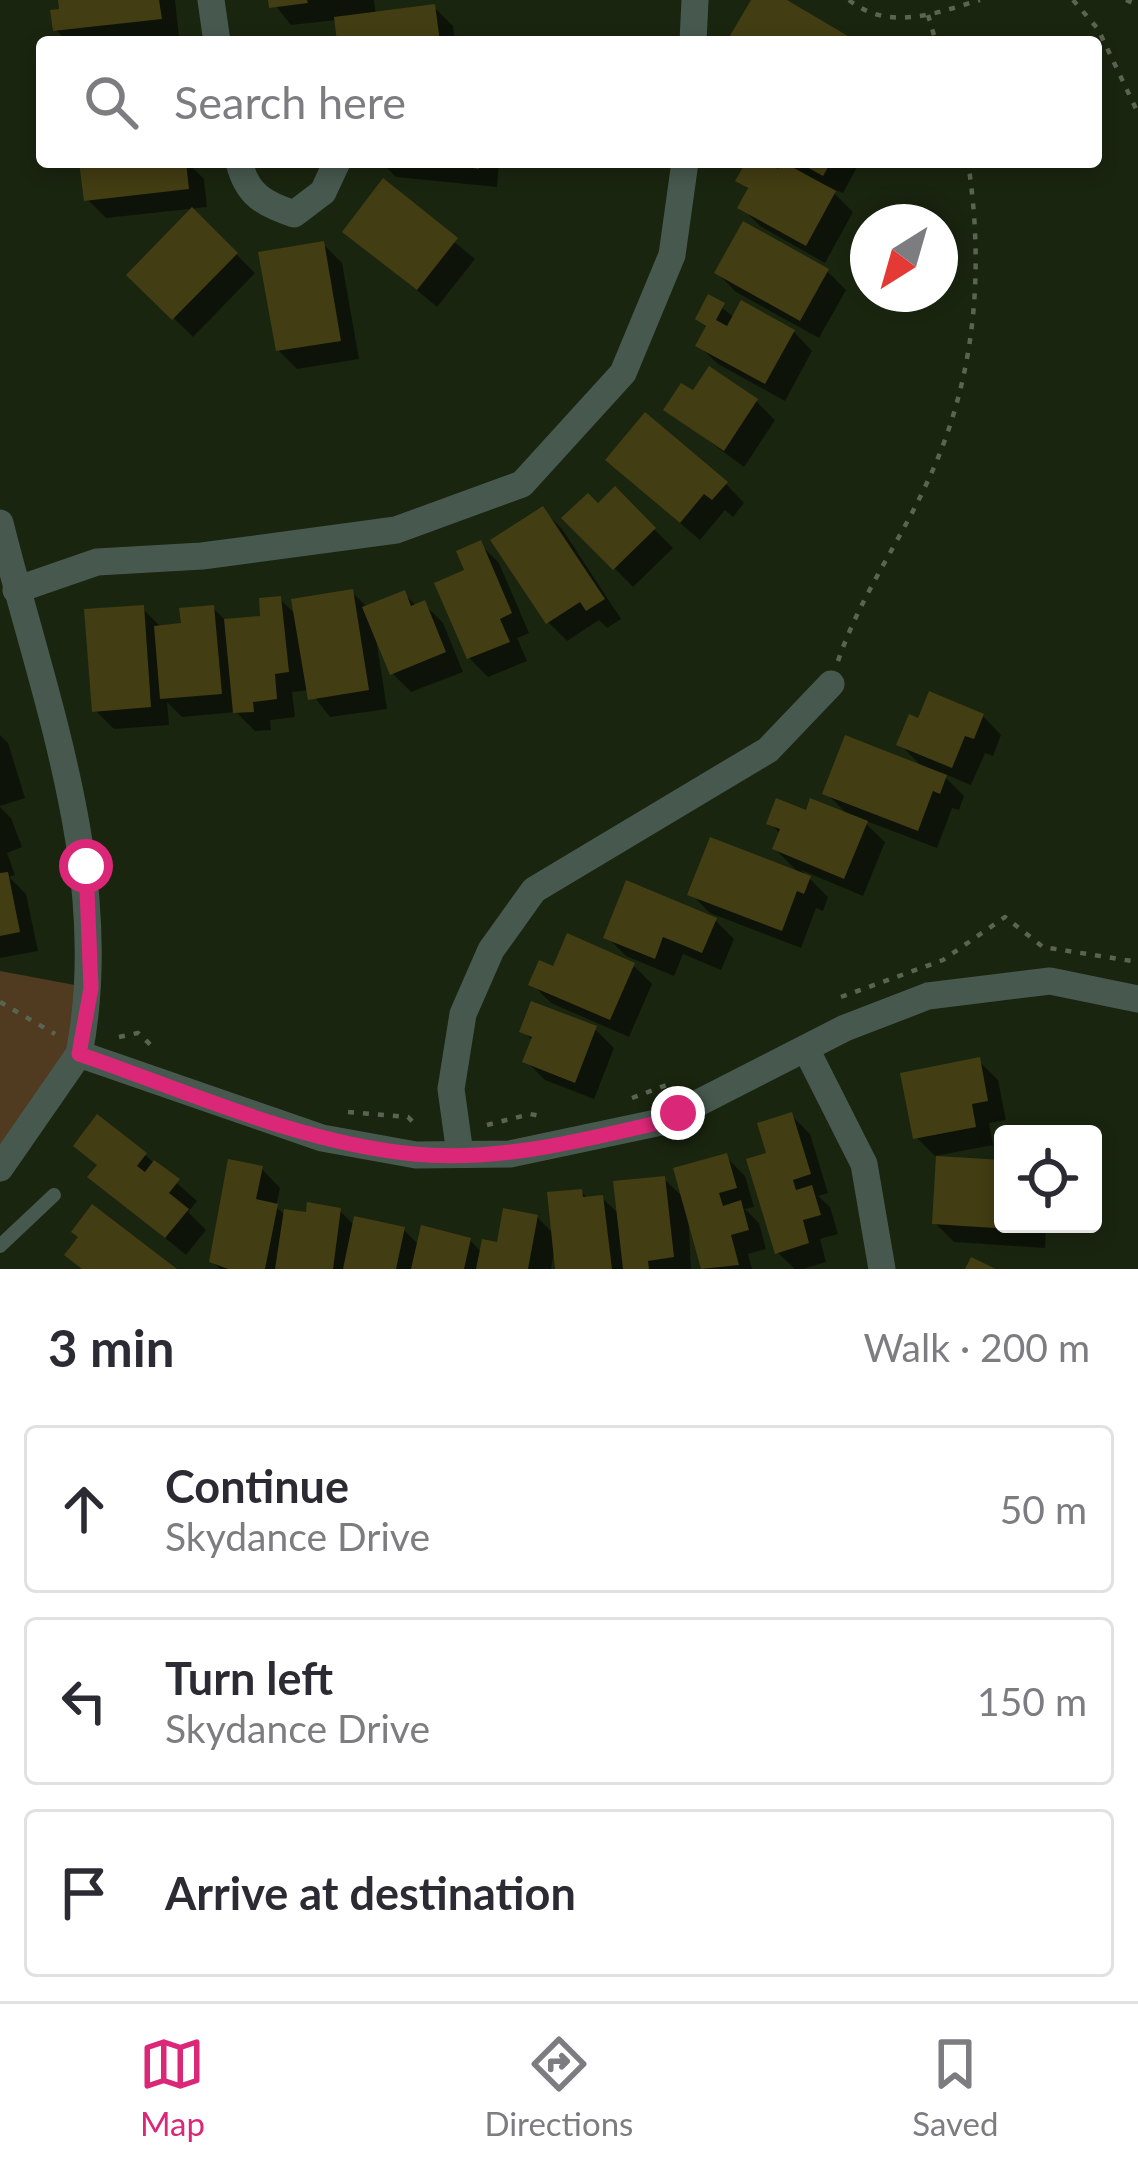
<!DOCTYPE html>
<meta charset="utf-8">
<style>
:root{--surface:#fff;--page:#f2f2f3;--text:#2b2b33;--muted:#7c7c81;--line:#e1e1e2;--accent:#db2777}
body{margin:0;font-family:Lato,sans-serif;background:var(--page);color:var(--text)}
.controls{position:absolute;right:36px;bottom:36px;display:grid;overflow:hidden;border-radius:12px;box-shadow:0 6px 18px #0003}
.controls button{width:108px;height:108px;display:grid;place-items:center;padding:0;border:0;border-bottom:3px solid var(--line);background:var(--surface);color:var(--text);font:60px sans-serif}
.compass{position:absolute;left:850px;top:204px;width:108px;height:108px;border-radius:50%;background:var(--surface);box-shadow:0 6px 18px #0003;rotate:217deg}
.stop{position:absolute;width:36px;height:36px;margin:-27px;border:9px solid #db2777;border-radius:50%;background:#fff}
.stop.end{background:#db2777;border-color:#fff;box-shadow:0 3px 12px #0008}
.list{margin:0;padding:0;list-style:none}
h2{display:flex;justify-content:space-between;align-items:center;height:156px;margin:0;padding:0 48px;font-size:51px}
h2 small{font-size:39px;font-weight:400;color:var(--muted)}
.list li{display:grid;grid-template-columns:78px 1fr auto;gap:36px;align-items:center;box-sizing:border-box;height:168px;margin:0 24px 24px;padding:0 24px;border:3px solid var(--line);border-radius:12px}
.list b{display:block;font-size:45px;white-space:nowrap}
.list p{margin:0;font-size:39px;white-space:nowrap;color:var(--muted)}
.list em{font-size:39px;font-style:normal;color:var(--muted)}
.icon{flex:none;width:66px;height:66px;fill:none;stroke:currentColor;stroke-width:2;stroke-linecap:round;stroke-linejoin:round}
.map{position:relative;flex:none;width:1138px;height:1269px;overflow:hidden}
.search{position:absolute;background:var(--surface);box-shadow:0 6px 18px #0003;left:36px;right:36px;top:36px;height:132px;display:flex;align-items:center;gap:30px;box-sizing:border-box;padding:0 42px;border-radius:12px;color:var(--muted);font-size:45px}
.sheet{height:732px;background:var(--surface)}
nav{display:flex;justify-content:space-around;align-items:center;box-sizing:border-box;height:168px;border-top:3px solid var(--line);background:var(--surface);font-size:33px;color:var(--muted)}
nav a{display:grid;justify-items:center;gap:6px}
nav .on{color:var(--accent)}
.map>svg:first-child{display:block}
</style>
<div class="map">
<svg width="1138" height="1269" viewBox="0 0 1138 1269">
<rect width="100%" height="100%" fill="#1a250f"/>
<path fill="#503a20" d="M 0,971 L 91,988 L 79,1054 L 0,1168 Z"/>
<g fill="#0007">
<path d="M 61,0 L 175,0 L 179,37 L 68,42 L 56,30 Z"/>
<path d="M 271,0 L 374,0 L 376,15 L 434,7 L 453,26 L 455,42 L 340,42 L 337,20 L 291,25 Z"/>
<path d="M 82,162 L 187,162 L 204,179 L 207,207 L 106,218 L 87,199 Z"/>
<path d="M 381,162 L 499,162 L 497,187 L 396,177 Z"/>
<path d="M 749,162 L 779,173 L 786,162 L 860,162 L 843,193 L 827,186 L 853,212 L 825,263 L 760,226 L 741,207 L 750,191 L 739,180 Z"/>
<path d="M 383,183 L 475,259 L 437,307 L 346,231 Z"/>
<path d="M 193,211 L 255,273 L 193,337 L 130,275 Z"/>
<path d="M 323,244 L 342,263 L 359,359 L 297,369 L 278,350 Z"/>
<path d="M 827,271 L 846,290 L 819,338 L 736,292 L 717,273 Z"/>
<path d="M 709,298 L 735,318 L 794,332 L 812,351 L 785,401 L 718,364 L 699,346 L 708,329 L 698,319 Z"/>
<path d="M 756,401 L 775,420 L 744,467 L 667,410 Z"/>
<path d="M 628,479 L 726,484 L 744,503 L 733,517 L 725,510 L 700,540 Z"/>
<path d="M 615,490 L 673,548 L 633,587 L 566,519 L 598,507 Z"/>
<path d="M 543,510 L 562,529 L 621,619 L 607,628 L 599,620 L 567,641 L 548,622 Z"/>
<path d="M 480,544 L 499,563 L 529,633 L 517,638 L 527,661 L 488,677 L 469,658 L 468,572 Z"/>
<path d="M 352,592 L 368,608 L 404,593 L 417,607 L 424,604 L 443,623 L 463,672 L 411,692 L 392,673 L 376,639 L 387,709 L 330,717 L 309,690 L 292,692 L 295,717 L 270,720 L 271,730 L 255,731 L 236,712 L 182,717 L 167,702 L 169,725 L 114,729 L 95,710 L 142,608 L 162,628 L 184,626 L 213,608 L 227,622 L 264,619 L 280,599 L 297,616 Z"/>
<path d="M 983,716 L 1001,735 L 993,756 L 985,753 L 971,785 L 940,772 L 964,796 L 959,810 L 952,808 L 937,848 L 861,819 L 885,842 L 863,896 L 801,870 L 828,897 L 823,911 L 816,908 L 801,948 L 710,913 L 691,894 L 802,876 L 775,849 L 781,834 L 770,823 L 807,814 L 849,816 L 826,793 L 925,770 L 900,744 Z"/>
<path d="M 0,735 L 8,743 L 25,798 L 0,806 Z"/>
<path d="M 0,807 L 11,818 L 22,847 L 7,853 L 15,875 L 9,877 L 26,894 L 38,951 L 0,958 Z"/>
<path d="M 715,920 L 734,939 L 721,970 L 683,954 L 674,976 L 626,956 L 607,937 Z"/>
<path d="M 633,965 L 652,984 L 629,1037 L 551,1003 L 532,984 L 554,970 Z"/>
<path d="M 595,1029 L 614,1048 L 594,1099 L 545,1080 L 526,1061 L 533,1041 L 523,1031 Z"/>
<path d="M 979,1061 L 998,1080 L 1006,1120 L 989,1123 L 993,1145 L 935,1156 L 916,1137 Z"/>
<path d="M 791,1115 L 810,1134 L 828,1193 L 818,1196 L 830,1207 L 838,1234 L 820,1239 L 826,1262 L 803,1269 L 795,1269 L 777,1252 L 769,1155 Z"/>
<path d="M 145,1155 L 197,1201 L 188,1212 L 206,1230 L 186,1255 L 91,1177 Z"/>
<path d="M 726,1157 L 745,1176 L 754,1207 L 745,1209 L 759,1223 L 766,1249 L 748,1254 L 752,1269 L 704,1269 L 688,1212 L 691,1269 L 558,1269 L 554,1251 L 551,1269 L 220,1269 L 212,1261 L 261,1168 L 280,1188 L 276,1207 L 286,1216 L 340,1211 L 355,1226 L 404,1230 L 419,1245 L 470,1240 L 482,1253 L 537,1217 L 555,1235 L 581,1192 L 589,1199 L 602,1198 L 620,1215 L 664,1179 L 685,1199 Z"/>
<path d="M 1003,1163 L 1003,1224 L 1046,1224 L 1045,1248 L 954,1242 L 935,1223 Z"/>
</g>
<g fill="#433d13">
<path d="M 58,0 L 159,0 L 162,19 L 53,31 L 50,10 L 59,9 Z"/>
<path d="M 268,0 L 307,0 L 308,3 L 269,8 Z"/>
<path d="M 751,0 L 787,0 L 858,42 L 733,42 L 728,39 Z"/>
<path d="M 435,4 L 440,42 L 337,42 L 334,17 Z"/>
<path d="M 79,162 L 186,162 L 189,189 L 84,201 Z"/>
<path d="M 438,162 L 480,162 L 479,169 Z"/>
<path d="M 746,162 L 766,162 L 778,169 L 783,162 L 836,191 L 806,246 L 737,208 L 748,188 L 735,181 Z"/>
<path d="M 798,162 L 831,162 L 823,176 Z"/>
<path d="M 383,178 L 458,238 L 417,290 L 342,232 Z"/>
<path d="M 192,207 L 238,253 L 172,320 L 126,275 Z"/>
<path d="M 743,221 L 829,269 L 800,321 L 714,273 Z"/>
<path d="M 324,241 L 341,341 L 276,351 L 258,252 Z"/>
<path d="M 708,294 L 725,303 L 716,320 L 727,326 L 741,300 L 795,330 L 765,384 L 695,346 L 706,326 L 695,319 Z"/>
<path d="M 709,366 L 758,399 L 724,451 L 663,410 L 681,383 L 693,390 Z"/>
<path d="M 645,412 L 728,482 L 712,500 L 704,494 L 680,523 L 605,460 Z"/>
<path d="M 615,486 L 656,528 L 613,570 L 561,518 L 588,493 L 598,503 Z"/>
<path d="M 543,506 L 605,599 L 586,611 L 580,602 L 546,624 L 490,540 Z"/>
<path d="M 481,540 L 512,613 L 500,619 L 510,642 L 467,659 L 434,583 L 464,570 L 456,551 Z"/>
<path d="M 353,589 L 369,690 L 308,700 L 291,599 Z"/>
<path d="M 405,590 L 411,606 L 425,600 L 446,652 L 390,675 L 362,607 Z"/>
<path d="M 281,596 L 289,672 L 275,674 L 277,699 L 253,702 L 254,712 L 233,713 L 224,619 L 260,616 L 259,598 Z"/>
<path d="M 144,605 L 151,707 L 92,712 L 84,609 Z"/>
<path d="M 214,605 L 222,694 L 160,699 L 154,626 L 181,623 L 179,608 Z"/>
<path d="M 929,691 L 984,714 L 974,739 L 965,736 L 952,768 L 896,745 L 909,714 L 918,718 Z"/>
<path d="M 845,735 L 947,775 L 940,794 L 933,791 L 918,831 L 822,794 Z"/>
<path d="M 776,798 L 806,810 L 810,798 L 868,821 L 844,879 L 772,849 L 780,829 L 766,824 Z"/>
<path d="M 710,837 L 811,876 L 804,894 L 797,891 L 782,931 L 687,895 Z"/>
<path d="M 8,872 L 20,932 L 0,936 L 0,873 Z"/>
<path d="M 626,880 L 717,918 L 702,953 L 663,937 L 655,959 L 603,938 Z"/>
<path d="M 567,933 L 635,963 L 610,1020 L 528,985 L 539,960 L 553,966 Z"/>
<path d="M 531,1001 L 597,1026 L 575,1083 L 522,1062 L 532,1037 L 519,1032 Z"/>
<path d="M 980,1057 L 988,1101 L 972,1104 L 976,1127 L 913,1139 L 900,1073 Z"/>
<path d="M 792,1112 L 811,1174 L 793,1180 L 796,1190 L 812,1185 L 821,1215 L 803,1220 L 809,1243 L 775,1254 L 746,1159 L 766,1153 L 757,1123 Z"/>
<path d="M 97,1114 L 147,1153 L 137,1166 L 145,1172 L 154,1160 L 180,1179 L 169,1193 L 189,1209 L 165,1238 L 87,1177 L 97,1165 L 73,1146 Z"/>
<path d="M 727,1153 L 737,1188 L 719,1193 L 723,1206 L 741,1200 L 749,1230 L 731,1235 L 739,1265 L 701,1269 L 673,1168 Z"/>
<path d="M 936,1156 L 1003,1160 L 1003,1224 L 1027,1224 L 1027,1230 L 932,1224 Z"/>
<path d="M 228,1159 L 263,1166 L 256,1199 L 278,1204 L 265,1269 L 228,1269 L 209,1262 Z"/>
<path d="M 665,1176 L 674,1257 L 648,1261 L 649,1269 L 623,1269 L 613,1181 Z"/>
<path d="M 582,1189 L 583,1197 L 603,1195 L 612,1269 L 555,1269 L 547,1192 Z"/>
<path d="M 307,1202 L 341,1208 L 333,1269 L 275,1269 L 284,1209 L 306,1212 Z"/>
<path d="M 92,1204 L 177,1269 L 82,1269 L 64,1255 L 78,1237 L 71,1232 Z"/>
<path d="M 503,1208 L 538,1215 L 528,1269 L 476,1269 L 482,1239 L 497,1242 Z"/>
<path d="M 354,1216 L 405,1227 L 396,1269 L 343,1269 Z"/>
<path d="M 421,1225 L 471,1238 L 464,1269 L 411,1269 Z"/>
<path d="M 971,1257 L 996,1269 L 965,1269 Z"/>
</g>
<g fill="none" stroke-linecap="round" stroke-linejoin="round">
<g stroke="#5a6451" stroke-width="4.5" stroke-dasharray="6 9" stroke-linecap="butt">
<path d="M 849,0 C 889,32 936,13 980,0"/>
<path d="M 1073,0 L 1098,29 L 1138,113"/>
<path d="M 1126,0 L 1138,5"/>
<path d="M 928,15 L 936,42"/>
<path d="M 838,661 C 859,599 897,546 925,487 C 975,384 985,274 968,162"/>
<path d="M 841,997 L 943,960 L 1005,917 L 1043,947 L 1138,962"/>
<path d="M 0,1002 L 55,1034"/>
<path d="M 119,1037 L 138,1033 L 155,1049"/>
<path d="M 632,1098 L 672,1083"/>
<path d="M 348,1112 L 408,1117 L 416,1125"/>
<path d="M 487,1125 L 530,1114 L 545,1117"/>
</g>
<path stroke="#47594f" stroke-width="14" d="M 0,1246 L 54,1195"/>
<g stroke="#47594f" stroke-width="27">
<path d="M 211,0 L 217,42"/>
<path d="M 693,42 L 695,0"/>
<path d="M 239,162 C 247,195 264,204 294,214 L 323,192 L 337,162"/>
<path d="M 0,523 C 43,696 114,875 79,1054"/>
<path d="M 16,590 L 97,562 L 202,556 L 396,530 L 522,484 L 623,373 L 672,255 L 685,162"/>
<path d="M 807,1051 L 864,1164 L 882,1269"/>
<path d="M 460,1154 L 451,1089 L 463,1014 L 491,950 L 534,890 L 768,750 L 831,684"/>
<path d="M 0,1168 L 79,1054 L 322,1138 L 416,1155 L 510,1154 L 661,1122 L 845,1028 L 928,996 L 1050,981 L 1138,999"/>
</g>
</g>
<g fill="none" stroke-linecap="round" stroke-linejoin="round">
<path stroke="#db2777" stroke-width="15" d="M 86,866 L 91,988 L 79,1054 C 187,1091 299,1143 414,1154 C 498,1162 580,1141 661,1122 L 678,1113"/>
</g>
</svg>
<div class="controls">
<button><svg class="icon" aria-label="locate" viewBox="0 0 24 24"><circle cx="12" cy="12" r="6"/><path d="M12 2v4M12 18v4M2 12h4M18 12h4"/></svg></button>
</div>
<svg class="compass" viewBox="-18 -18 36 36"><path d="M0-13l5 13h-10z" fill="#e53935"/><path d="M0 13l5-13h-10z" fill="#7c7c81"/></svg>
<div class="stop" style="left:86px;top:866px"></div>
<div class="stop end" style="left:678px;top:1113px"></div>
<div class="search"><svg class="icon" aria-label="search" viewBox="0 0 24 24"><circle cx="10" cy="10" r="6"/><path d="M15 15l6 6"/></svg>Search here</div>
</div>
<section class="sheet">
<h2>3 min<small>Walk · 200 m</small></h2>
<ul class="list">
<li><svg class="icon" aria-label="ahead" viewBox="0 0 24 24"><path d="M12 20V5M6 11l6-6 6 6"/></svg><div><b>Continue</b><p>Skydance Drive</p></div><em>50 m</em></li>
<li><svg class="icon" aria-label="left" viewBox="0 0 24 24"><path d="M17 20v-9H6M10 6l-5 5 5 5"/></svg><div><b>Turn left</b><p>Skydance Drive</p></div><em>150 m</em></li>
<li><svg class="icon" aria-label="arrive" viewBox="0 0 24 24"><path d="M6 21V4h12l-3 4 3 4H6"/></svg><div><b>Arrive at destination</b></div></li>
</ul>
</section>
<nav>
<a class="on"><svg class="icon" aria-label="map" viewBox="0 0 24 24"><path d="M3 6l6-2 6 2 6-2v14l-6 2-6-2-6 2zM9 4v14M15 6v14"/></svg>Map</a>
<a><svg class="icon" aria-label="directions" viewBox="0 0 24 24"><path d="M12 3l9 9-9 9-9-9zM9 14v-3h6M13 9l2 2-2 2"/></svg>Directions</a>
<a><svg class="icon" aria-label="saved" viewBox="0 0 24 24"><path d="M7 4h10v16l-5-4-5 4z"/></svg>Saved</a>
</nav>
